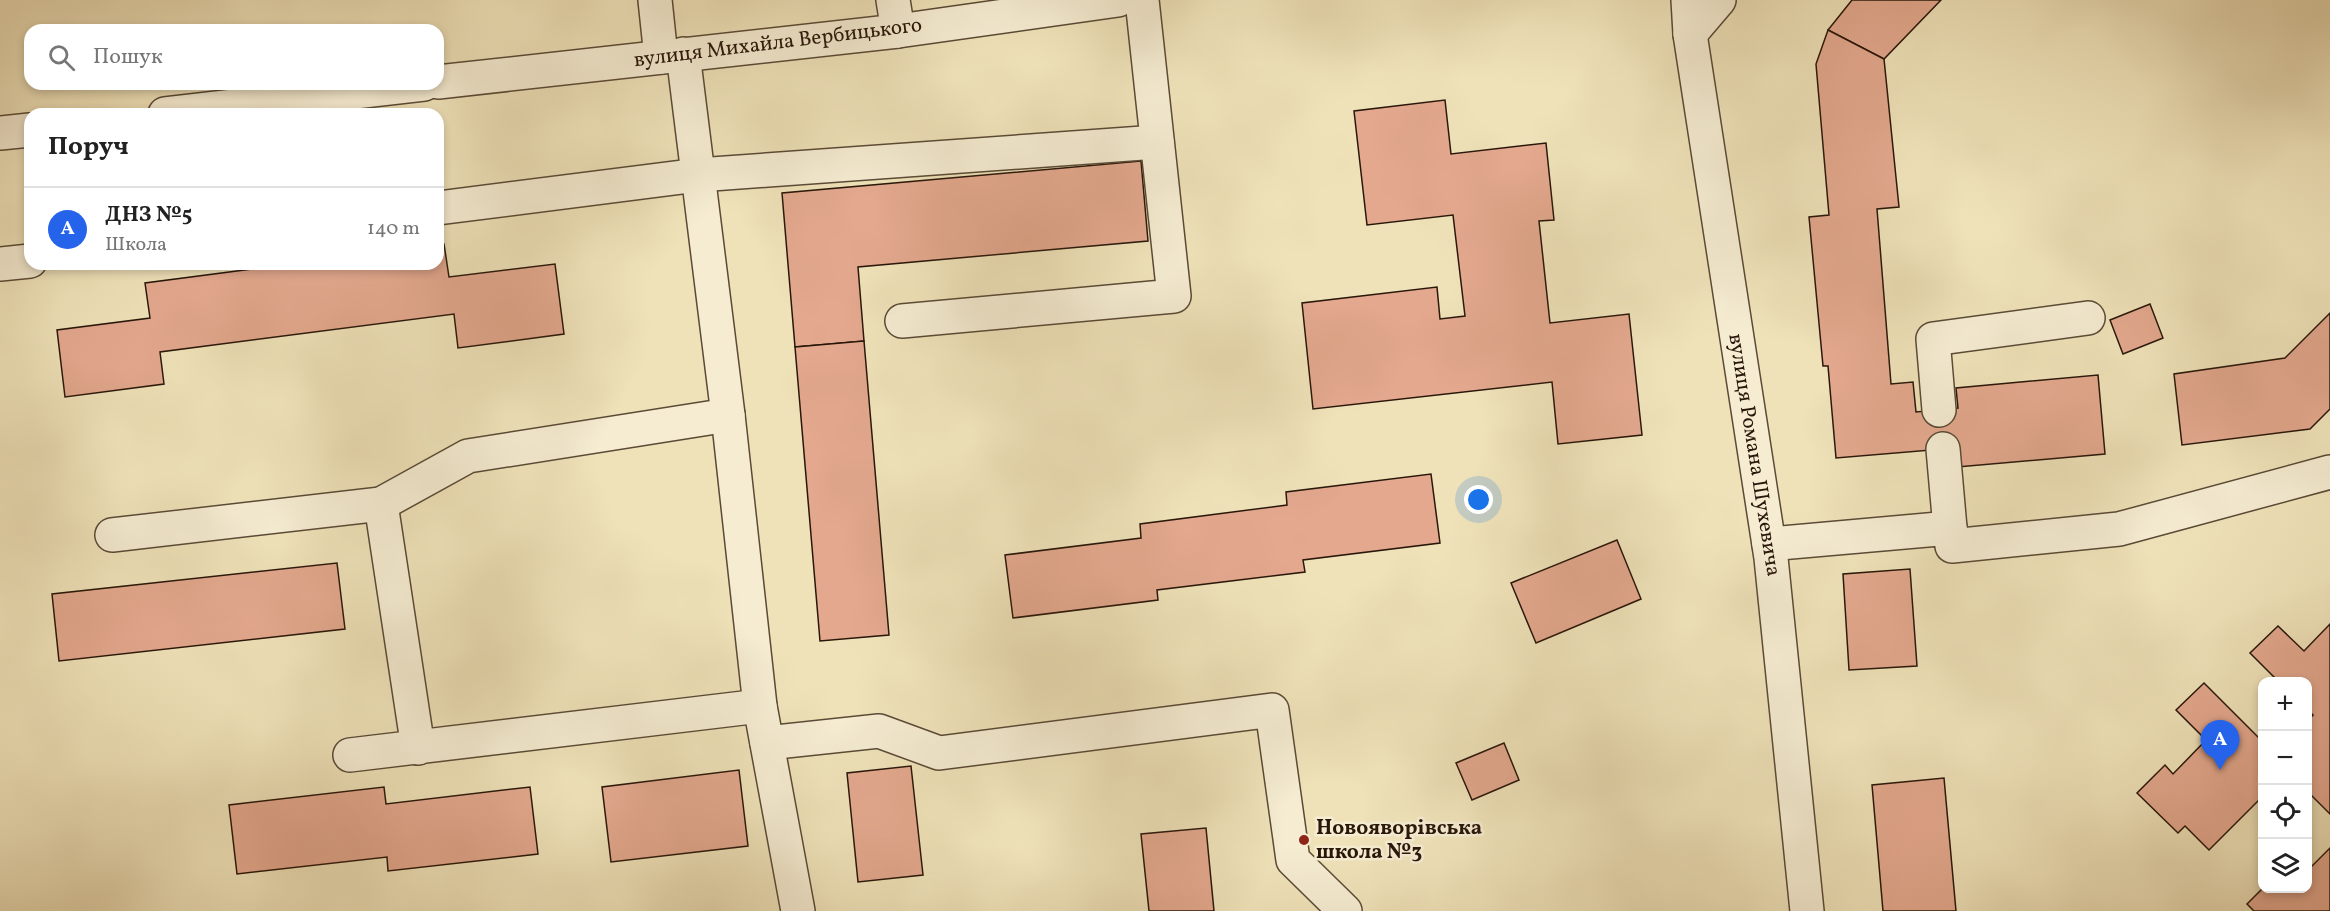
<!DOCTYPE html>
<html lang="uk">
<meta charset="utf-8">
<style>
:root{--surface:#fff;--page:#f6f6f6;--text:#222;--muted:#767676;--line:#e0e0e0;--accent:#2563eb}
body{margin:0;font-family:Vollkorn,serif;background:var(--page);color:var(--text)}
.controls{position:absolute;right:18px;bottom:18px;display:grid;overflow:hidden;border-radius:12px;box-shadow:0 3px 9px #0003}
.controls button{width:54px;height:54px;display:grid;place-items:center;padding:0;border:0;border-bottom:2px solid var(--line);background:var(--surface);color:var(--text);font:30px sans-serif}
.you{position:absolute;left:1479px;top:500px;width:21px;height:21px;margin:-15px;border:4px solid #fff;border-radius:50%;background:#1a73e8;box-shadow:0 0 0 9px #1a73e833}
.badge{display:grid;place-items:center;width:39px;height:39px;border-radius:50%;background:var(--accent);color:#fff;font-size:20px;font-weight:700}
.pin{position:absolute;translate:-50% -50px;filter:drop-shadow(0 2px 3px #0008)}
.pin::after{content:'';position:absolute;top:32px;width:21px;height:18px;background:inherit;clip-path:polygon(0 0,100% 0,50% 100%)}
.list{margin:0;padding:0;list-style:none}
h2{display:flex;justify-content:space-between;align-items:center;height:78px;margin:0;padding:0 24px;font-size:26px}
h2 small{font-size:20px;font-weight:400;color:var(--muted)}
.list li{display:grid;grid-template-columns:39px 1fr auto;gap:18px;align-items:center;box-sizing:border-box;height:84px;padding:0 24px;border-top:2px solid var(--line)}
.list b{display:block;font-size:22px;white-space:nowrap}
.list p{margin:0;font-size:20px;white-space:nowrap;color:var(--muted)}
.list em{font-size:20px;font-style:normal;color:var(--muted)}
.icon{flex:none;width:33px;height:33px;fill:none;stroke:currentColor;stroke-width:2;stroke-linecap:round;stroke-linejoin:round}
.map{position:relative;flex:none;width:2330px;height:911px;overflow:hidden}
.search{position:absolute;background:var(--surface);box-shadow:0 3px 9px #0003;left:24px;top:24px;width:420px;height:66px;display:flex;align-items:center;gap:15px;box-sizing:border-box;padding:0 21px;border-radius:18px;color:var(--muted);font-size:22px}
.panel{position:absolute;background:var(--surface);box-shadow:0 3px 9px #0003;left:24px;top:108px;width:420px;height:162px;border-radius:18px}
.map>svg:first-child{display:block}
</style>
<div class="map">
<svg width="2330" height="911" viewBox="0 0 2330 911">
<rect width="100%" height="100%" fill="#efe2b9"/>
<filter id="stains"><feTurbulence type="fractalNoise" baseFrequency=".00333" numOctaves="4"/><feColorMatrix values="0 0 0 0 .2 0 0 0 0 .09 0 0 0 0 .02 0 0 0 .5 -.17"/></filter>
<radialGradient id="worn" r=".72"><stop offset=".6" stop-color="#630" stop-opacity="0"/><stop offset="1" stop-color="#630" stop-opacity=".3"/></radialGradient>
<g fill="#e3a88e" stroke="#29170a" stroke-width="1.5">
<path d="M 1852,0 L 1941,0 L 1884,59 L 1828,30 Z"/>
<path d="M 1828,30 L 1884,59 L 1899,207 L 1877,209 L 1891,384 L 1913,382 L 1916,412 L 1958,408 L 1956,388 L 2098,375 L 2105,454 L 1957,467 L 1943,449 L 1836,458 L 1828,366 L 1823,366 L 1809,217 L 1829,215 L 1816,64 Z"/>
<path d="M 1445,100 L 1451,154 L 1546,143 L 1554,220 L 1539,221 L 1550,323 L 1629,314 L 1642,435 L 1558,444 L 1552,382 L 1313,409 L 1302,303 L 1437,287 L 1440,319 L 1465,316 L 1453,215 L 1367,225 L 1354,111 Z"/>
<path d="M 1141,161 L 1148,241 L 858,267 L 864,341 L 795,347 L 782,193 Z"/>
<path d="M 444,244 L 449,277 L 555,264 L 564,334 L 458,348 L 454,314 L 160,352 L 164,384 L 65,397 L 57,330 L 150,318 L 145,283 L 291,264 L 438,264 L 438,245 Z"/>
<path d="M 2150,304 L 2163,338 L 2123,354 L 2110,320 Z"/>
<path d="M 2330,313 L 2330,409 L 2310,429 L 2182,445 L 2174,374 L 2285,358 Z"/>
<path d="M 864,341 L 889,635 L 820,641 L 795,347 Z"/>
<path d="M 1431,474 L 1440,543 L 1303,560 L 1305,572 L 1157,590 L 1158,600 L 1013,618 L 1005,555 L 1141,538 L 1140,524 L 1287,505 L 1286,492 Z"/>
<path d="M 1617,540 L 1641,599 L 1536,643 L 1511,583 Z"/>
<path d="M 337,563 L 345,629 L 59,661 L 52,594 Z"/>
<path d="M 1910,569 L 1917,666 L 1849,670 L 1843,574 Z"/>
<path d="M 2330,624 L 2330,814 L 2308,792 L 2308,721 L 2313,715 L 2308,710 L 2308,682 L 2279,682 L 2250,653 L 2278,626 L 2304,651 Z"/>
<path d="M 2204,683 L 2262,741 L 2262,797 L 2209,850 L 2185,826 L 2178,833 L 2137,793 L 2165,765 L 2173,774 L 2206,740 L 2176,710 Z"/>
<path d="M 1504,743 L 1519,780 L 1472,800 L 1456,763 Z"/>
<path d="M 911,766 L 923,875 L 858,882 L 847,773 Z"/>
<path d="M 739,770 L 748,846 L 611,862 L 602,787 Z"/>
<path d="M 1944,778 L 1956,911 L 1883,911 L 1872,785 Z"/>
<path d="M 384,787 L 386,804 L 530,787 L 538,854 L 388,871 L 387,857 L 237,874 L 229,805 Z"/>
<path d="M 1206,828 L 1214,911 L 1149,911 L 1141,834 Z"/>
<path d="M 2330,848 L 2330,911 L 2254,911 L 2247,904 L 2263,888 L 2308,888 L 2308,870 Z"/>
</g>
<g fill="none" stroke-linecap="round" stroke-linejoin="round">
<g stroke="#5a4a36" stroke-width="36">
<g id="minor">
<path d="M 655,0 L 661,57"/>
<path d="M 893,0 L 898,31"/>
<path d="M 1688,0 L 1690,34 L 1771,558 L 1807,911"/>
<path d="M 1690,34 L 1719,0"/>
<path d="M 683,54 L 728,415 L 760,706 L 798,911"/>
<path d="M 438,82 L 898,31 L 1118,0"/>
<path d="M 165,114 L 424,84"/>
<path d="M 0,133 L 30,130"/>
<path d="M 438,208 L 698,175 L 1157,142"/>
<path d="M 0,264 L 30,261"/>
<path d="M 902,321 L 1174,296 L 1142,0"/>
<path d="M 1939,410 L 1933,339 L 2088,318"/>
<path d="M 1943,449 L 1950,528"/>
<path d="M 381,504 L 418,748"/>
<path d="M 112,535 L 381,504 L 468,456 L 728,415"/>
<path d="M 1769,544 L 1950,528 L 1952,546 L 2119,529 L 2330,472"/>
<path d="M 767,743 L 879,731 L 939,753 L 1272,710 L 1293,860 L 1345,911"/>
<path d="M 350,755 L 760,706"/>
</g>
</g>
<use href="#minor" stroke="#f5ecd2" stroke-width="33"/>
</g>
<circle fill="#8f2418" stroke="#f5ecd2" stroke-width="2" cx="1304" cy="840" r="6"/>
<g text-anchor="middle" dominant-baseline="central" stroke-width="5" stroke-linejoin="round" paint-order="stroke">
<g font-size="21" fill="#29170a" stroke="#f5ecd2">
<text transform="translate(778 43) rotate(-7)">вулиця Михайла Вербицького</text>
<text transform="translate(1754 455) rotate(81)">вулиця Романа Шухевича</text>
</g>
<g font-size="21" font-weight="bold" fill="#29170a" stroke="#f5ecd2" text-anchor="start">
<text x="1316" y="828">Новояворівська<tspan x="1316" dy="24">школа №3</tspan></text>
</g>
</g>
<rect width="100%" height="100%" filter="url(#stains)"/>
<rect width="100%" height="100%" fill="url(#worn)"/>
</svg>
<div class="controls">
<button>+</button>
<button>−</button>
<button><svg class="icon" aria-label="locate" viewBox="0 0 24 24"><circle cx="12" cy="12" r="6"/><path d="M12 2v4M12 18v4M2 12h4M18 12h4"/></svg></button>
<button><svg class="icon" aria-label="layers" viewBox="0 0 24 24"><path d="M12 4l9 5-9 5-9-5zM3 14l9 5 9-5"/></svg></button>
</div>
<div class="you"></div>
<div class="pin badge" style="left:2220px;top:770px">A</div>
<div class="search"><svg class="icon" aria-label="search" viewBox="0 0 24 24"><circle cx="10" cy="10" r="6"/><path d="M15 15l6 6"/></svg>Пошук</div>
<section class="panel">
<h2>Поруч<small></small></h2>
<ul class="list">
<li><span class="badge">A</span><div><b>ДНЗ №5</b><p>Школа</p></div><em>140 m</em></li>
</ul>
</section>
</div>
